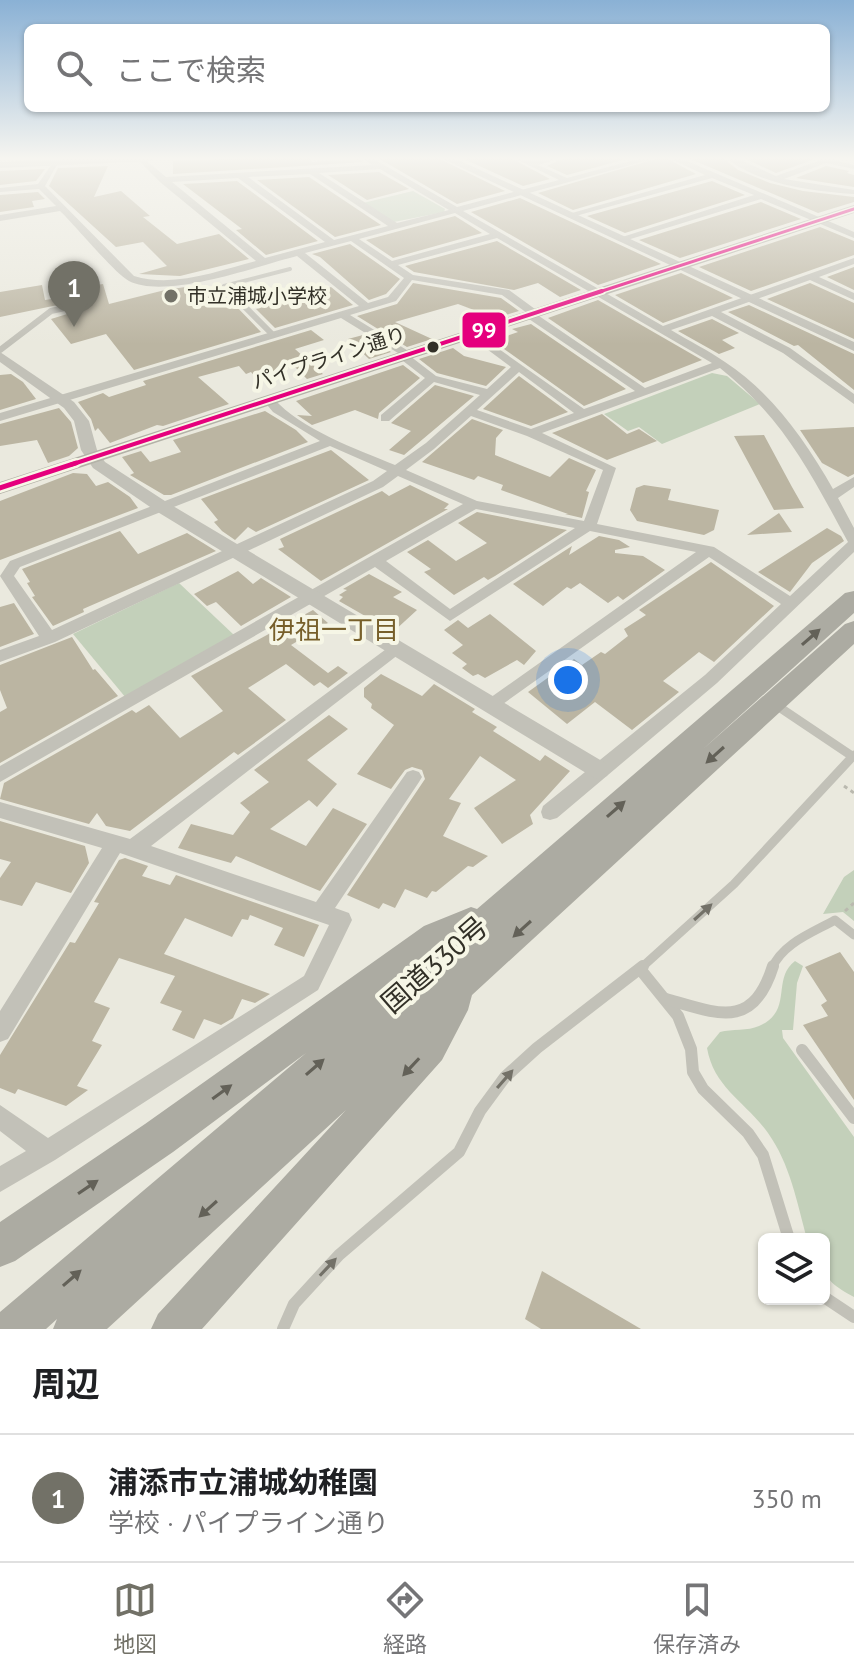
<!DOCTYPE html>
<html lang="ja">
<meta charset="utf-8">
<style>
:root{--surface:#fff;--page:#f2f2f2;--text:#202124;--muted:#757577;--line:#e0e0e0;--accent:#727167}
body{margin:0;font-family:"PT Sans","Noto Sans JP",sans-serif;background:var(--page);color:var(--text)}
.controls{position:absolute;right:24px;bottom:24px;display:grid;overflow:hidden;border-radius:12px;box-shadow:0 2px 6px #0004}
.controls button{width:72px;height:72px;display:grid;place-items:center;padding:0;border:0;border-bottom:2px solid var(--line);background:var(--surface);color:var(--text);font:40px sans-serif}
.you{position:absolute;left:568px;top:680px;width:28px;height:28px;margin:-20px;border:6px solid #fff;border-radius:50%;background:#1a73e8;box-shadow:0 0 0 12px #1a73e833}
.badge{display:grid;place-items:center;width:52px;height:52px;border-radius:50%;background:var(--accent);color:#fff;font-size:26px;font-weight:700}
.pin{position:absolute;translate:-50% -66px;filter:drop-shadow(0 2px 4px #0008)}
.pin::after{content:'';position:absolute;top:42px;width:28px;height:24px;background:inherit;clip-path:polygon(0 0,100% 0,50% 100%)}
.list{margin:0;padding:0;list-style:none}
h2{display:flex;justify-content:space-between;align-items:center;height:104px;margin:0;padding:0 32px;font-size:34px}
h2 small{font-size:26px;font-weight:400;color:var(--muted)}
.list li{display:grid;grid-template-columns:52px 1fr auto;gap:24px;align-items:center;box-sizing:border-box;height:128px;padding:0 32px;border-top:2px solid var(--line)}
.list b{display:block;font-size:30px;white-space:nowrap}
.list p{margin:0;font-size:26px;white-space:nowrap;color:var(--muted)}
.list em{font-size:26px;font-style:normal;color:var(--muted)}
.icon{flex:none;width:44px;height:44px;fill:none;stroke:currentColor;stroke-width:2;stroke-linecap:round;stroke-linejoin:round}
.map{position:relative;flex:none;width:854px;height:1329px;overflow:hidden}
.search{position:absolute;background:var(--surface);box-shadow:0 2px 6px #0004;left:24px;right:24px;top:24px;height:88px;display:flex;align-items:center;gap:20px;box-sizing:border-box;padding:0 28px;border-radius:12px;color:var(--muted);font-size:30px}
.sheet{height:232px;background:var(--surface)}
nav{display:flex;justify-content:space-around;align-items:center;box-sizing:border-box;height:112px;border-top:2px solid var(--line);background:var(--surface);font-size:22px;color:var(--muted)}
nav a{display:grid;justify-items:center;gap:4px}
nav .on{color:var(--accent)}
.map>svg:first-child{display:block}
</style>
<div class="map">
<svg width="854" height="1329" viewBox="0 0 854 1329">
<rect width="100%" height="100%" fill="#eae9de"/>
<g fill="#c3d0ba">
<path d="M 413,191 L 445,209 L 444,212 L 394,222 L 363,203 Z"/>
<path d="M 712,373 L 727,376 L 760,404 L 662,444 L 639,427 L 628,431 L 604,414 Z"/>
<path d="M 179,583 L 234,635 L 126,698 L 73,634 Z"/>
<path d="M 854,870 L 854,921 L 843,912 L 823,914 L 844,877 Z"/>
<path d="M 795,961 L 803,966 L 797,983 L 793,1030 L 782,1030 L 783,1038 L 854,1137 L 854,1297 C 821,1279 824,1275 824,1239 L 807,1239 C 797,1202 790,1164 768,1133 C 745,1101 714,1088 707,1048 L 720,1032 C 732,1029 748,1031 759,1026 C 794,1011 771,979 795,961 Z"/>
</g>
<g fill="#bbb5a2">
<path d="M 242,158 L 311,158 L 312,162 L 359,159 L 363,162 L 173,174 L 173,161 Z"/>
<path d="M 378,158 L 438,158 L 505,191 L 457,204 Z"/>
<path d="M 462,158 L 511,158 L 550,179 L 523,186 Z"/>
<path d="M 564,158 L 630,158 L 567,175 L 547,166 Z"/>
<path d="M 659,158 L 666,158 L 696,174 L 573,210 L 538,193 Z"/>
<path d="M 688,158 L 723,158 L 738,170 L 770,183 L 803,191 L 854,197 L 854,202 L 818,213 Z"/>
<path d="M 744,158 L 815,158 L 815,159 L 776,173 Z"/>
<path d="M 108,166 L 94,197 L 121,191 L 150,216 L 143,217 L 177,244 L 219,234 L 249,259 L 180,276 L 139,274 L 167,266 L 143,242 L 116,247 L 49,186 L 58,168 Z"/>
<path d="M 826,166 L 849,171 L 847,173 L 854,175 L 854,187 L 796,178 Z"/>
<path d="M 45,169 L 36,181 L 0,185 L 0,171 Z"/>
<path d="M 379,172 L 409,189 L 367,200 L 328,175 Z"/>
<path d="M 309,177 L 381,225 L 335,237 L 257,180 Z"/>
<path d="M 237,181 L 318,241 L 266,255 L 236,230 L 242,229 L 183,184 Z"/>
<path d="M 712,181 L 745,195 L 625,233 L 587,216 Z"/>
<path d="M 38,192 L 45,199 L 32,201 L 34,207 L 0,212 L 0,195 Z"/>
<path d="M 520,198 L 661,264 L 598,285 L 471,212 Z"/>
<path d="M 761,202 L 801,219 L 680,258 L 639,240 Z"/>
<path d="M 455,216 L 482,233 L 393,258 L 366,240 Z"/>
<path d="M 820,227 L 854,241 L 854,255 L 751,291 L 699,267 Z"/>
<path d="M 497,241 L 581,290 L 560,297 L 538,283 L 514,290 L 414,272 L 405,266 Z"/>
<path d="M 350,244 L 400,279 L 386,294 L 369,300 L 320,257 L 312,254 Z"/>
<path d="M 854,267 L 854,290 L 827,277 Z"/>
<path d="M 681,273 L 733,298 L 663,323 L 615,295 Z"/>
<path d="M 413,283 L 501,298 L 519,311 L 495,318 L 458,304 L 395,322 L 432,339 L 407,347 L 357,316 L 397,304 Z"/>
<path d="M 810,283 L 854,303 L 854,339 L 767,299 Z"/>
<path d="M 103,284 L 109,304 L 165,290 L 199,285 L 215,301 L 230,300 L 261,332 L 134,370 L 106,334 L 71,344 L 51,319 L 77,311 L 80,306 L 77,301 L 0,317 L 0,292 L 42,285 L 45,300 L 77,295 L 76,288 Z"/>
<path d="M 331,287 L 353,305 L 275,328 L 256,309 Z"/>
<path d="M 598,300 L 702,360 L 643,383 L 548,318 Z"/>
<path d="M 749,305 L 854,354 L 854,390 L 798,345 L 794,346 L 728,312 Z"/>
<path d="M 712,319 L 739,333 L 722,340 L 735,348 L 719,354 L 678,331 Z"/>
<path d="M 531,324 L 626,389 L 584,406 L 493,341 L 518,332 L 512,329 Z"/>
<path d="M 311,330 L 324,340 L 295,349 L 323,374 L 307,379 L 294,366 L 256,378 L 251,372 L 246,374 L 239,366 L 198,377 L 229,404 L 163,426 L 157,425 L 110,443 L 98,428 L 95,431 L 91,419 L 78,402 L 103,393 L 109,397 L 146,385 L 143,381 Z"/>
<path d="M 363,335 L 391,352 L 369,359 L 348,339 Z"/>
<path d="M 453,348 L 464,356 L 506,367 L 486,386 L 437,373 L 419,359 Z"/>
<path d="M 403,365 L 420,378 L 379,413 L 378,419 L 355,410 L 312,425 L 297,415 L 312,416 L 296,401 Z"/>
<path d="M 11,374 L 23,382 L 36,399 L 0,410 L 0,375 Z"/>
<path d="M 519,376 L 568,412 L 531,426 L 483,409 Z"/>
<path d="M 435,385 L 474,396 L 404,455 L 389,450 L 411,431 L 391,423 Z"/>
<path d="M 59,408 L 71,422 L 78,448 L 69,456 L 48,463 L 37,440 L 0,446 L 0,424 Z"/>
<path d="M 265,411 L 296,430 L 308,442 L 171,495 L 164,495 L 130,475 L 134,473 L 122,457 L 141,451 L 150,462 L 181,452 L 173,440 Z"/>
<path d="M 602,414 L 627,434 L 639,429 L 657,441 L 607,460 L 552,433 Z"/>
<path d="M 472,419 L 503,430 L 496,438 L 495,455 L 550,477 L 569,458 L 596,470 L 586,491 L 589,492 L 582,518 L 565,514 L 568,514 L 501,490 L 503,485 L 478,476 L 474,480 L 422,462 Z"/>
<path d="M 854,427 L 854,474 L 848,477 L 822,463 L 800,430 Z"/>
<path d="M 764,435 L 792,487 L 804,508 L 774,510 L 734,436 Z"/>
<path d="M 331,450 L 369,480 L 256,532 L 248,527 L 235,540 L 222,531 L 214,522 L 218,520 L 201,499 Z"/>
<path d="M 73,473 L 87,474 L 96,486 L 108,482 L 130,497 L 138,508 L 0,560 L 0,501 Z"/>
<path d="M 410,485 L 449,504 L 444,509 L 448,509 L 321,581 L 278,549 L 284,547 L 280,539 L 382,491 L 389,496 Z"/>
<path d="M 644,485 L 671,489 L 668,500 L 719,510 L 714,530 L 704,535 L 637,521 L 630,510 L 636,488 Z"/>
<path d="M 477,512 L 567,530 L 495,576 L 488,580 L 484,577 L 454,595 L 424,572 L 431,569 L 407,552 L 428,540 L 456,561 L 487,543 L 458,523 Z"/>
<path d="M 779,513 L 792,532 L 747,535 Z"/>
<path d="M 827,528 L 841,536 L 844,541 L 812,563 L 790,592 L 758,572 Z"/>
<path d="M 120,531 L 138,554 L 187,533 L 216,551 L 83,609 L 84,612 L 53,626 L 32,597 L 35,596 L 27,583 L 30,582 L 22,569 Z"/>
<path d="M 599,536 L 619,540 L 630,547 L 615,550 L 615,553 L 643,556 L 665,570 L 623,600 L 618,596 L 608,603 L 580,583 L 571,589 L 567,587 L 543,606 L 513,584 L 572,546 L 569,555 Z"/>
<path d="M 711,562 L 774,606 L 714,662 L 699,652 L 663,681 L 679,692 L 632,730 L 595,702 L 567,724 L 528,692 L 574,659 L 582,665 L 601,652 L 605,654 L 628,636 L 624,629 L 646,615 L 639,610 Z"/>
<path d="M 238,571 L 253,584 L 261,578 L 291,597 L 241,626 L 216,602 L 207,606 L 194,594 Z"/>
<path d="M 369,574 L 402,592 L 393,597 L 417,610 L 393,632 L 339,601 L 343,597 L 339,595 L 347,590 L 343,589 Z"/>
<path d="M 14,603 L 34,634 L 0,647 L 0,607 Z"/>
<path d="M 313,610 L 328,623 L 291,645 L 328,673 L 338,666 L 348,673 L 328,688 L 320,682 L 314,686 L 286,664 L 248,688 L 286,720 L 238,755 L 234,752 L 130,831 L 106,826 L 97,813 L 89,824 L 0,799 L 4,783 L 132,710 L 136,713 L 149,705 L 180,738 L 199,726 L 223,711 L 191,676 Z"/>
<path d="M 490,614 L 536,651 L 524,665 L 517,660 L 485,678 L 478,674 L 473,676 L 462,668 L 467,664 L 452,653 L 463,645 L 444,630 L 458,620 L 468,628 Z"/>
<path d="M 72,637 L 93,670 L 95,669 L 118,696 L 0,763 L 0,712 L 7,708 L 0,690 L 0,665 Z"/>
<path d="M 381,674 L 422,696 L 434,684 L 475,709 L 472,712 L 497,727 L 493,731 L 540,761 L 545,755 L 570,771 L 530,815 L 533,824 L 502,844 L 474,808 L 516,780 L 480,756 L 449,799 L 461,803 L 443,836 L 488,856 L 473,867 L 468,866 L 436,892 L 432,891 L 427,898 L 405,889 L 395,908 L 383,903 L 379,909 L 347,895 L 425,779 L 422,770 L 412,767 L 405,770 L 391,789 L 357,774 L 394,725 L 371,708 L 372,704 L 364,697 L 364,688 Z"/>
<path d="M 329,715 L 348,729 L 307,760 L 337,784 L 317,807 L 309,800 L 270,829 L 306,846 L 333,808 L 367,824 L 320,891 L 236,856 L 231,863 L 178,848 L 191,824 L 233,835 L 250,812 L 240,803 L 269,782 L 254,770 Z"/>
<path d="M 0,821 L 85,846 L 89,863 L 71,893 L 36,882 L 22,906 L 0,900 L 0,878 L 11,862 L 0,859 Z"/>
<path d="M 125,858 L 148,866 L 142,876 L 170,885 L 176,875 L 319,925 L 304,957 L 274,945 L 283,928 L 250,915 L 248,920 L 242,919 L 232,937 L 185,918 L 164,954 L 270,994 L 255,1003 L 242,999 L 233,1018 L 221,1025 L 204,1019 L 194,1039 L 172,1030 L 182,1011 L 160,1003 L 175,976 L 119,958 L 94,1002 L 110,1008 L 92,1041 L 102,1045 L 77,1086 L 88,1090 L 66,1106 L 18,1089 L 15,1094 L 0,1088 L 0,1055 L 70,942 L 75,943 L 99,903 L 94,902 L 119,860 Z"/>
<path d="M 840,952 L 854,972 L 854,1100 L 803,1025 L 828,1016 L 821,1005 L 827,1001 L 805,967 Z"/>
<path d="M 542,1271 L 641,1329 L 541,1329 L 525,1319 Z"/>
</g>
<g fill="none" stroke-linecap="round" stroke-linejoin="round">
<g stroke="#bab9af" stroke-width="3" stroke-dasharray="4 4" stroke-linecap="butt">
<path d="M 844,786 L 854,793"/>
<path d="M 845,911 L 854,903"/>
</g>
<path stroke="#c2c1b8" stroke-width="4" d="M 231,293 L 224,286 L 290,269"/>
<g stroke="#c2c1b8" stroke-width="6">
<path d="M 229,291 L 273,335"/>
<path d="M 0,350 L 51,311 L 74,306"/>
</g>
<g stroke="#c2c1b8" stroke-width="9">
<path d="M 776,705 L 852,756"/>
<path d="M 641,968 L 734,884 L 854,755"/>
<path d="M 772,968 C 783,943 812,933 835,920 L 854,935"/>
</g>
<g stroke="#c2c1b8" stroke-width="12">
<path d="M 640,969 L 678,1016 L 691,1049 L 693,1072 L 703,1089 L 748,1133 L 763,1155 L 789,1239"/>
<path d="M 666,999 C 719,1014 753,1030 773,966"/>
<path d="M 802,1050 L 854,1118"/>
<path d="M 824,1297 L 854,1317"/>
<path d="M 283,1329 L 294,1304 L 339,1255 L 459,1152 L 480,1111 L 505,1077 L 537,1048 L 643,966"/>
</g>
<g fill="#c2c1b8" fill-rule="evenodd">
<path d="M 136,158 L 143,158 L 166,177 L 372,165 L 362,158 L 372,158 L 457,207 L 559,180 L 514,158 L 532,161 L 561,158 L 538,165 L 567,178 L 642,158 L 656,158 L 463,211 L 663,326 L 854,258 L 854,264 L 819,277 L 854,293 L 854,300 L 810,280 L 721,312 L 790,348 L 854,394 L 854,404 L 783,353 L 712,316 L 671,330 C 689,341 708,350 725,362 C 772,393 805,440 833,489 L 854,477 L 854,487 L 838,498 L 854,528 L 854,552 L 717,683 L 557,818 L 550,820 L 543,818 L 541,812 L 543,806 L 705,675 L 781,604 L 709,557 L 493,711 L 487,710 L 485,705 L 487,700 L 696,552 L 590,531 L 450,621 L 375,567 L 0,782 L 0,766 L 463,504 L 398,476 L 383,487 L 55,642 L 0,662 L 0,650 L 39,636 L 0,576 L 10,561 L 320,441 L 273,412 L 263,400 L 265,398 L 273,398 C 302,430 356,449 395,465 L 426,443 L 480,395 L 434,382 L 389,421 L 381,421 L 381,415 L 425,378 L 398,357 L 398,353 L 341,318 L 0,421 L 0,413 L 359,306 L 297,256 C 257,266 166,300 129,281 C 114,273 75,225 60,211 L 0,221 L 0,215 L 56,206 L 39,189 L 0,192 L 0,188 L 38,184 L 54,161 L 58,163 L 45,186 L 134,276 C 174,288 217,271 256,261 L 160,182 ZM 380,169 L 449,210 L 397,223 L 319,173 ZM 310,174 L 388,226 L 334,240 L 248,177 ZM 238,178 L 325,242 L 265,258 L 172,182 ZM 455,213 L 490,234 L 392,261 L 359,239 ZM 497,238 L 712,363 L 645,388 L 539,316 L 539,312 L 509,290 L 413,275 L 398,265 ZM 351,241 L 404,278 L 388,297 L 368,303 L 305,253 ZM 412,280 L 502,295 L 527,313 L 526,317 L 635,391 L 584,409 L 472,330 L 468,331 L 468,335 L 511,367 L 487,389 L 436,376 L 410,356 L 410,352 L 350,315 L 396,301 ZM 720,368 C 784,419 810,472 848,542 L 790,596 L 714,547 L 597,524 L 616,468 L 542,433 ZM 519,372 L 574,413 L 531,429 L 477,410 ZM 471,416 L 527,436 L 603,470 L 584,521 L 477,501 L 406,470 L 434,449 ZM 330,446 L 387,471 L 373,481 L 52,630 L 14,576 L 20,567 ZM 476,509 L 575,528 L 450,609 L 386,561 Z"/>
<path d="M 669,158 L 680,158 L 854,232 L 854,238 L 761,199 L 624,241 L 616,239 L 754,195 L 712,178 L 572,217 L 565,215 L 705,175 Z"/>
<path d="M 726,158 L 736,158 L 776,176 L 818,161 L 818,158 L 838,158 L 834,160 L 854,165 L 854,169 L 826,163 L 784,179 L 854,190 L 854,194 C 811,191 761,185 726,158 Z"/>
<path d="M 397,641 L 405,647 L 403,651 L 151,846 L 316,902 L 407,772 L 413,770 L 419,772 L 422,777 L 419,782 L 335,908 L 349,913 L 352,920 L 318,990 L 55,1160 L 0,1192 L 0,1166 L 26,1151 L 0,1131 L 0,1105 L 48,1138 L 304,976 L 329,925 L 120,853 L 8,1039 L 0,1042 L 0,1011 L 102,848 L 0,818 L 0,802 L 130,839 Z"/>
</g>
<g fill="#c2c1b8" fill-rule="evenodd">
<path d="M 85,158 L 156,158 L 151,161 L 0,168 L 0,162 Z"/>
<path d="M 441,158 L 454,158 L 854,342 L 854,351 Z"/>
<path d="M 0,352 L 74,402 L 89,421 L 97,450 L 105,462 L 168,503 L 607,764 L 610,770 L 607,776 L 599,779 L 591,776 L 156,511 L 93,468 L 81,450 L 74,421 L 64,408 L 0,362 Z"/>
</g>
<path fill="#b3b2a8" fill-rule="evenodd" d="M 854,205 L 854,213 L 0,494 L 0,482 Z"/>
<path fill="#acaba2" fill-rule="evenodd" d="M 854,591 L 854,613 L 702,750 L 845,624 L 854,621 L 854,644 L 472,995 L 468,1010 L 442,1060 L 202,1329 L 151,1329 L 158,1314 L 346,1110 L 107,1329 L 53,1329 L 57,1319 L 46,1329 L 0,1329 L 0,1312 L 306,1053 L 173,1152 L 15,1261 L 0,1267 L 0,1222 L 145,1124 L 424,926 L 471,907 L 477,909 L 845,593 Z"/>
<g stroke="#f6f6e6" stroke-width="6">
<path id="bus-1-far2" d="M 596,293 L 854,209"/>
</g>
<g stroke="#f6f6e6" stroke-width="8">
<path id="bus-1-far1" d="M 70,465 L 602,291"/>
</g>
<g stroke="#f6f6e6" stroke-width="10">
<path id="bus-1" d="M 0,488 L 76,463"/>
</g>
<use href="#bus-1-far2" stroke="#e5007d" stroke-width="3"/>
<use href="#bus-1-far1" stroke="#e5007d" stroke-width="4"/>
<use href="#bus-1" stroke="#e5007d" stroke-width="5"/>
</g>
<defs><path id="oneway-solid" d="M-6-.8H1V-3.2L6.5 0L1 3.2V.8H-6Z" transform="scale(2)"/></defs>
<g fill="#636158">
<use href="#oneway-solid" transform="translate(811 637) rotate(-41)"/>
<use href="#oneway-solid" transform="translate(715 755) rotate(138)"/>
<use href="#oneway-solid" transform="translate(616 809) rotate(-41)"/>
<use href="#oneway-solid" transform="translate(522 929) rotate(138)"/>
<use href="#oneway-solid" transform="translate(315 1067) rotate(-41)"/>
<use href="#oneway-solid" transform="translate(411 1067) rotate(133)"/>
<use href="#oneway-solid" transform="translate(222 1092) rotate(-36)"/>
<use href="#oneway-solid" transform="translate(88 1187) rotate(-34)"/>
<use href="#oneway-solid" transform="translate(208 1209) rotate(138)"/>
<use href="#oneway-solid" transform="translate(72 1278) rotate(-41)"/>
</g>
<g fill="#737168">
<use href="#oneway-solid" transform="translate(703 912) rotate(-42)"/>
<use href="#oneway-solid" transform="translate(505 1079) rotate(-49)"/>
<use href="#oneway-solid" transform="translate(328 1267) rotate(-47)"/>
</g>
<linearGradient id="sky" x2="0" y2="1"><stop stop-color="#8ab1d5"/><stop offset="0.46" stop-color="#f6f5f0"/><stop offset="1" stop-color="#f6f5f0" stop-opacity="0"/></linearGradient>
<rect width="854" height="344" fill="url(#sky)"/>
<circle fill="#727167" stroke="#f6f6e6" stroke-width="3" cx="171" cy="296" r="8"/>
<circle fill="#323027" stroke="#f6f6e6" stroke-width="3" cx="433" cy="347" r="7"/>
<g text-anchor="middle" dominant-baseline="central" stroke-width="8" stroke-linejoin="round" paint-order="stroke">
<g font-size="20" fill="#323027" stroke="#f6f6e6" text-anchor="start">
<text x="187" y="296">市立浦城小学校</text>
</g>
<g font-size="20" fill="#323027" stroke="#f6f6e6">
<text transform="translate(329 358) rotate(-18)">パイプライン通り</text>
</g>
<g font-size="26" fill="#775f2a" stroke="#f6f6e6">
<text x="334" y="629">伊祖一丁目</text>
</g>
<g font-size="28" fill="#323027" stroke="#f6f6e6">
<text transform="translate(434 964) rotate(-41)">国道330号</text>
</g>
</g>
<rect stroke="#f6f6e6" stroke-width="3" x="461" y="311" width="46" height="38" rx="8" fill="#e5007d"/>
<g font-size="22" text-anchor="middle" font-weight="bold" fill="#fff">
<text x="484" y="338">99</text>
</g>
</svg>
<div class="controls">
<button><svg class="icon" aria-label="layers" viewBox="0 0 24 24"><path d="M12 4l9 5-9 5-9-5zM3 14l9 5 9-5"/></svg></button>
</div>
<div class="you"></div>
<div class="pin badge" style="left:74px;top:327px">1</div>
<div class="search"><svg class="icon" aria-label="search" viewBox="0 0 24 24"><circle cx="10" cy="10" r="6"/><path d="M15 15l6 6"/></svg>ここで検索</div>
</div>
<section class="sheet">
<h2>周辺<small></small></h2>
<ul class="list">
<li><span class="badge">1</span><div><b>浦添市立浦城幼稚園</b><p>学校 · パイプライン通り</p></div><em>350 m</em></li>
</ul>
</section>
<nav>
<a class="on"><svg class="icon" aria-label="map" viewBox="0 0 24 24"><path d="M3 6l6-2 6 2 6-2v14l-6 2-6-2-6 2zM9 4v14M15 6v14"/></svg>地図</a>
<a><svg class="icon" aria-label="directions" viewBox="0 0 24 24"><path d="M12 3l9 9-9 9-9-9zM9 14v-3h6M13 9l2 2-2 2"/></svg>経路</a>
<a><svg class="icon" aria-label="saved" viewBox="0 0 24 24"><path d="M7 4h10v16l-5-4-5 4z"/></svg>保存済み</a>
</nav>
